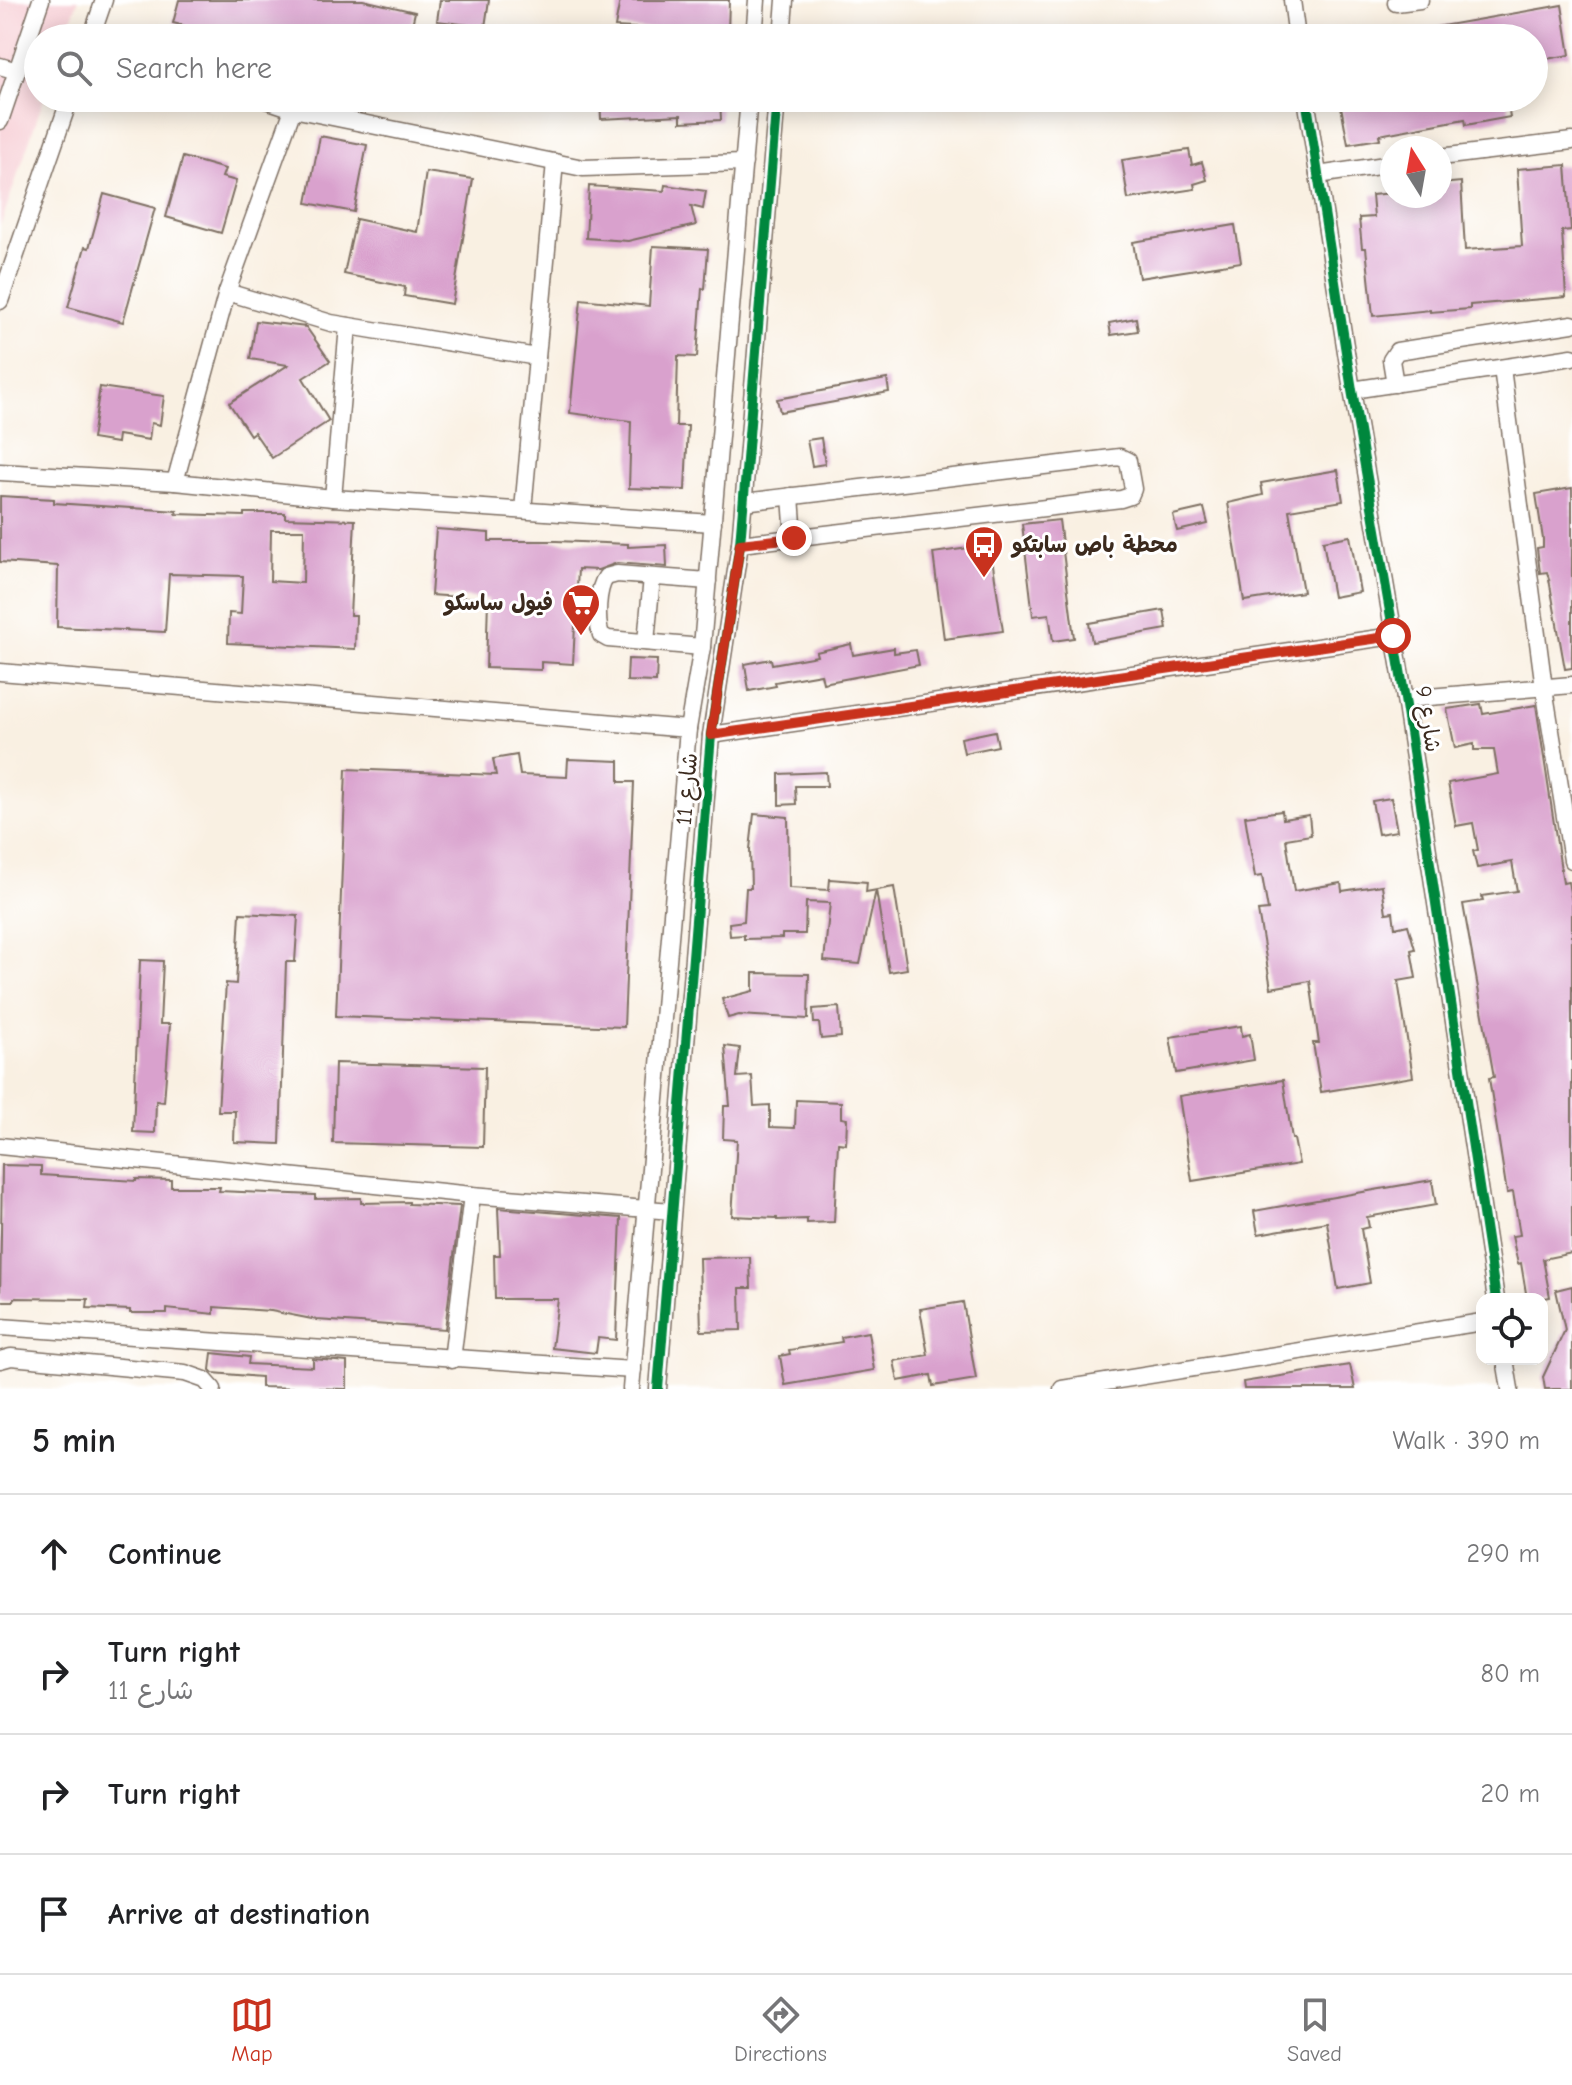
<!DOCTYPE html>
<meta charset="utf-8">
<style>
:root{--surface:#fff;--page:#f6f6f6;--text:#202124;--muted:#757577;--line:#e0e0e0;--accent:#c8321e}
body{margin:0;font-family:"Comic Neue","Playpen Sans Arabic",sans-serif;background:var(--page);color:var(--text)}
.controls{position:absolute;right:24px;bottom:24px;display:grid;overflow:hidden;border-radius:16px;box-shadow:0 4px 20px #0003}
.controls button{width:72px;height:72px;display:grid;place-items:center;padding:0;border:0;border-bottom:2px solid var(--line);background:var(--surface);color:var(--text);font:40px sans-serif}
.compass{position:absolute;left:1380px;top:136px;width:72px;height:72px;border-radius:50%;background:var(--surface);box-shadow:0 4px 20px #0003;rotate:349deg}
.stop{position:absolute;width:24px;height:24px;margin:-18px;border:6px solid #c8321e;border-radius:50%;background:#fff}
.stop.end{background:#c8321e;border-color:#fff;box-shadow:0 2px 8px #0008}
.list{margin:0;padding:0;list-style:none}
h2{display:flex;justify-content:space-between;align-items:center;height:104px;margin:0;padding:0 32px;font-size:34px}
h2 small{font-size:26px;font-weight:400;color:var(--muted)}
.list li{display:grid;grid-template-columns:52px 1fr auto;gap:24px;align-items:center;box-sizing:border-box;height:120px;padding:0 32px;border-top:2px solid var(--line)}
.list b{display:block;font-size:30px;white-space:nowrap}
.list p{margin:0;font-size:26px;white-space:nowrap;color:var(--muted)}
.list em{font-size:26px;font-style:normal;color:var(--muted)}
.icon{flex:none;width:44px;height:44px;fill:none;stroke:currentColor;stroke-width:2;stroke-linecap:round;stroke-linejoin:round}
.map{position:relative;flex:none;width:1572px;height:1389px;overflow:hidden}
.search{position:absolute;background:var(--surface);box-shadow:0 4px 20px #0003;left:24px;right:24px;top:24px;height:88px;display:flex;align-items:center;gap:20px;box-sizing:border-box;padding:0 28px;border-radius:44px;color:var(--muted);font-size:30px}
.sheet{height:584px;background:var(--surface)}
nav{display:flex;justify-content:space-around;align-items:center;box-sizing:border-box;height:112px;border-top:2px solid var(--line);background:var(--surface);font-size:22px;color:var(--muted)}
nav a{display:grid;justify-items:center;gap:4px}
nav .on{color:var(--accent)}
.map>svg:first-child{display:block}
</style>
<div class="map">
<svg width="1572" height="1389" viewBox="0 0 1572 1389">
<rect width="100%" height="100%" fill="#fff"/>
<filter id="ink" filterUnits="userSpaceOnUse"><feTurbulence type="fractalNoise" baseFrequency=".0125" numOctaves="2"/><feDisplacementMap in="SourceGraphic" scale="16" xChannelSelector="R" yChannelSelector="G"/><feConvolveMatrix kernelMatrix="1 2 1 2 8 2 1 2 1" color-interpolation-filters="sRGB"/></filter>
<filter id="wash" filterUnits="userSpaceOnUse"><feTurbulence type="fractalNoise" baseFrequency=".006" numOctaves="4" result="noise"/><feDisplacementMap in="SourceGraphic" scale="32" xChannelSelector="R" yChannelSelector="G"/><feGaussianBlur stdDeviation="1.8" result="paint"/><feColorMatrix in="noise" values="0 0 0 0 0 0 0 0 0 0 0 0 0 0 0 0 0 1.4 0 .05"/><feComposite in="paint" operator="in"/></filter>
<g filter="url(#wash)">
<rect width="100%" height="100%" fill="#f9f0e2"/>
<path fill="#f7cfd5" d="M 0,0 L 78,0 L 65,38 L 38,38 L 38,98 L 44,98 L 0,226 Z"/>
<g id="blocks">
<g fill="#d9a1cd" fill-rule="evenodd">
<path d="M 179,0 L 363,0 L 415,12 L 409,38 L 240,38 L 240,36 L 206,27 L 205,31 L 173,23 Z"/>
<path d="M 440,0 L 489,0 L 485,27 L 437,21 Z"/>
<path d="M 620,0 L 729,0 L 728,33 L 615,27 Z"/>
<path d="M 1562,5 L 1570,55 L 1534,61 L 1534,38 L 1414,38 L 1413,31 Z"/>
<path d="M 600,98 L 720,98 L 721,120 L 681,122 L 681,115 L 601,119 Z"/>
<path d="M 1359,98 L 1507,98 L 1510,117 L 1466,125 L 1465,119 L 1379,135 L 1380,139 L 1348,144 L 1340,101 Z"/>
<path d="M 320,136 L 367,145 L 354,212 L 307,203 Z"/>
<path d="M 1189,150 L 1192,165 L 1202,162 L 1207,180 L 1194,184 L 1195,189 L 1128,199 L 1122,160 Z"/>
<path d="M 183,157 L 225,169 L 222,177 L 236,181 L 221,233 L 166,217 Z"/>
<path d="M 1566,165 L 1571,230 L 1562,231 L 1566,297 L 1470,305 L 1470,309 L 1430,312 L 1430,310 L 1373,316 L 1366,248 L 1362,248 L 1359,218 L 1374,217 L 1372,195 L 1392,193 L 1392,196 L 1440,196 L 1440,184 L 1461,182 L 1465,250 L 1522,246 L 1517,169 Z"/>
<path d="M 426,172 L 473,179 L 452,304 L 404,296 L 405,287 L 344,274 L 356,219 L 417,232 Z"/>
<path d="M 665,185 L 706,191 L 703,209 L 691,206 L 696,225 L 628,241 L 586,238 L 589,186 L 664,191 Z"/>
<path d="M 104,194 L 155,208 L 123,322 L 68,307 L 85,247 L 89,248 Z"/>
<path d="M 1235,225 L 1241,262 L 1139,278 L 1133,242 Z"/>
<path d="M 653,246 L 708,249 L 705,289 L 702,288 L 697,357 L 678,356 L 676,426 L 688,426 L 685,490 L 629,488 L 631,421 L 570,413 L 581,299 L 649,306 Z"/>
<path d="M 1136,318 L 1138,331 L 1111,335 L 1109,323 Z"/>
<path d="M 256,321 L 306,327 L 330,361 L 303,378 L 329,421 L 272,458 L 254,432 L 250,435 L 229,403 L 288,365 L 250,359 Z"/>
<path d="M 887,379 L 889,392 L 780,412 L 777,399 Z"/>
<path d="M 100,387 L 164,396 L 160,425 L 151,423 L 149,440 L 118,435 L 117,443 L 92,439 Z"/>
<path d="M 821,438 L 825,464 L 812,466 L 807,440 Z"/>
<path d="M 1338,470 L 1343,501 L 1289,510 L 1303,592 L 1244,601 L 1228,503 L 1263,495 L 1261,483 Z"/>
<path d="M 1572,488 L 1572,668 L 1565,669 L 1549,579 L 1547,572 L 1540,573 L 1537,548 L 1543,547 L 1543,539 L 1536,494 Z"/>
<path d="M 0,496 L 54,499 L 54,503 L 177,511 L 176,514 L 244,516 L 244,513 L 285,513 L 285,518 L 355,520 L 350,615 L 356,615 L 355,649 L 228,643 L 229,613 L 241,614 L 243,576 L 169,574 L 165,632 L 57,627 L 58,566 L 0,562 ZM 271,530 L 304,530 L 303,583 L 270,581 Z"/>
<path d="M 1204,508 L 1208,524 L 1177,531 L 1173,515 Z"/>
<path d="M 1059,520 L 1074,638 L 1053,641 L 1049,614 L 1033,616 L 1022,524 Z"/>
<path d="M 436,529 L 489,533 L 489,541 L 556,541 L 628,544 L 628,547 L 666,545 L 667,567 L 617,563 L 598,570 L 578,569 L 573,664 L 541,662 L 541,670 L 486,668 L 488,599 L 431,595 Z"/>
<path d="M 1350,536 L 1360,592 L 1333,597 L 1323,541 Z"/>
<path d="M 990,545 L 1003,631 L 944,639 L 933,553 Z"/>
<path d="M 1164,610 L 1167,629 L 1092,642 L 1089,623 Z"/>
<path d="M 851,644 L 853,655 L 894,648 L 894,653 L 916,650 L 919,665 L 823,683 L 821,674 L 775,682 L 776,686 L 749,691 L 745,664 L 771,659 L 772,664 L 817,656 L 816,652 Z"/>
<path d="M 628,659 L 657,660 L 656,682 L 627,681 Z"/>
<path d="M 1481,704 L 1483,714 L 1536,705 L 1563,883 L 1568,882 L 1572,902 L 1572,1253 L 1543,1259 L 1550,1297 L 1540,1299 L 1527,1299 L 1521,1263 L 1518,1264 L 1512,1236 L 1520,1235 L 1513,1192 L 1507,1193 L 1489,1078 L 1494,1077 L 1463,904 L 1483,901 L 1482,896 L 1517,891 L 1512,862 L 1477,868 L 1473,851 L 1478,850 L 1473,823 L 1456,826 L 1448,783 L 1498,774 L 1494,750 L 1474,750 L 1474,744 L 1455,748 L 1447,709 Z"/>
<path d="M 995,731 L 998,746 L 964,753 L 961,738 Z"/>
<path d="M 517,755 L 520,775 L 567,777 L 568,759 L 594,760 L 619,761 L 619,782 L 634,782 L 624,1027 L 336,1016 L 346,769 L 496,775 L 493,759 Z"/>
<path d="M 826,772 L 827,786 L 795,786 L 796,804 L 779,805 L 779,774 Z"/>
<path d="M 1391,798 L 1397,831 L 1378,834 L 1372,801 Z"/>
<path d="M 1282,811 L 1283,819 L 1309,815 L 1311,835 L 1286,839 L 1294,891 L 1341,883 L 1342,891 L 1382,885 L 1386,913 L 1393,912 L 1395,928 L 1408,925 L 1415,949 L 1411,950 L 1416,978 L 1398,981 L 1413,1077 L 1321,1092 L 1313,1043 L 1319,1043 L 1310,981 L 1271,988 L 1258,911 L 1268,910 L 1262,876 L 1255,877 L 1245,816 Z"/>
<path d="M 754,814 L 788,817 L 789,888 L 829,890 L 830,879 L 867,882 L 866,892 L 894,887 L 907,969 L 889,972 L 876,890 L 860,964 L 824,961 L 830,903 L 806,902 L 805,934 L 782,934 L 782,938 L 744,939 L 744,935 L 730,936 L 729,923 L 744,921 L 746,888 L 751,888 L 750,849 Z"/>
<path d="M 240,913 L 298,916 L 295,962 L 286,962 L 280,1144 L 234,1142 L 235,1111 L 218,1111 L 226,983 L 236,984 Z"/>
<path d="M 140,960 L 163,961 L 160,1024 L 170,1024 L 164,1102 L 156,1101 L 155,1133 L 133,1132 Z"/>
<path d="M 753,973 L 809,974 L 808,1019 L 739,1015 L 728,1018 L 722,999 L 753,991 Z"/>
<path d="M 839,1007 L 841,1037 L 821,1039 L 819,1023 L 814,1023 L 813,1009 Z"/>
<path d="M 1241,1026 L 1242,1036 L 1250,1034 L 1254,1060 L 1176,1073 L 1170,1037 Z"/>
<path d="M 725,1046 L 740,1048 L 737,1077 L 752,1076 L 754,1106 L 770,1105 L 770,1127 L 795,1128 L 796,1100 L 841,1102 L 841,1118 L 847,1119 L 846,1144 L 838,1143 L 834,1222 L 807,1223 L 807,1219 L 777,1220 L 777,1218 L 732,1216 L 737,1140 L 723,1139 L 724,1106 L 730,1106 Z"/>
<path d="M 335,1063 L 485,1067 L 483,1147 L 333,1143 Z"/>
<path d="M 1283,1080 L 1292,1139 L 1294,1139 L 1299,1164 L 1192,1181 L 1179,1096 Z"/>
<path d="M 2,1165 L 41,1166 L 41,1175 L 136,1181 L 136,1179 L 171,1180 L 171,1187 L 220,1187 L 219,1191 L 315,1195 L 315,1199 L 361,1198 L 361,1203 L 409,1202 L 409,1204 L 460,1206 L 445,1329 L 317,1320 L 271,1311 L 214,1307 L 214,1314 L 167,1309 L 167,1313 L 130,1313 L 130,1310 L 87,1308 L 88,1299 L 14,1298 L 14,1301 L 0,1301 Z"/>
<path d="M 1432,1180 L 1436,1205 L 1367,1217 L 1369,1227 L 1361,1229 L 1370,1283 L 1338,1289 L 1327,1222 L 1258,1234 L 1254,1211 Z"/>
<path d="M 498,1208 L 621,1218 L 616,1340 L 598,1338 L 596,1353 L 552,1348 L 558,1299 L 495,1299 L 494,1255 L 500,1255 Z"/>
<path d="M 750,1257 L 751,1288 L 740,1288 L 741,1330 L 701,1331 L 699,1258 Z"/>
<path d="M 1572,1286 L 1572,1389 L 1545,1389 L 1543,1377 L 1565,1330 L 1556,1290 Z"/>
<path d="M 963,1302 L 976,1379 L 933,1386 L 931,1375 L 898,1381 L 894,1361 L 928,1355 L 920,1309 Z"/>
<path d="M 868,1332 L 874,1370 L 785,1385 L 780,1356 L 790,1354 L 789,1350 L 842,1342 L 841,1337 Z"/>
<path d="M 212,1353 L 249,1357 L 248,1364 L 313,1367 L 313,1359 L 347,1362 L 347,1389 L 261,1387 L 261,1377 L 213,1373 L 210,1370 Z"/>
<path d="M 1350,1365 L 1355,1389 L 1244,1389 L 1243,1382 Z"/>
</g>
</g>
</g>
<g filter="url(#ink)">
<use href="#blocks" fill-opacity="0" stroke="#7e6f63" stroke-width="2"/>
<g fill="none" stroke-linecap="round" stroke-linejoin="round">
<g stroke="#7e6f63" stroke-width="19">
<g id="minor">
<path d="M 1292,0 L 1297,38"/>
<path d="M 1396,3 L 1420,0"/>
<path d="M 91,38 L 104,0"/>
<path d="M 754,38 L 757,0"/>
<path d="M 782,38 L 785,0"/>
<path d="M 0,66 L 17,71"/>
<path d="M 260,98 L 293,109 L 583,168 L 744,163"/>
<path d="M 1306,98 L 1352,390 L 1405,699 L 1496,1299"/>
<path d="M 0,121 L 41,0"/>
<path d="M 1440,157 L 1572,141"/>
<path d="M 1318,175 L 1392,164"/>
<path d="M 227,292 L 331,323 L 537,357"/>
<path d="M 0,301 L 70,98"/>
<path d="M 1502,368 L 1544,688 L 1572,860"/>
<path d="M 1395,384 L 1391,360 L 1397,351 L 1572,324"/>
<path d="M 1352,390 L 1572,357"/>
<path d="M 0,472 L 175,482 L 333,498 L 713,523"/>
<path d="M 175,482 L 227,292 L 293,109"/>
<path d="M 791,496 L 794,538"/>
<path d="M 333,498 L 348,326"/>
<path d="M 523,510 L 555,162"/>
<path d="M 740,544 L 1121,499 L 1130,496 L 1133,489 L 1128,461 L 1120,457 L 744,502"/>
<path d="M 646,642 L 652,577"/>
<path d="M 702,647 L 608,639 L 601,635 C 596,620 597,589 606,577 L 617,574 L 708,581"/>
<path d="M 0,672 L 688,729"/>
<path d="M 1405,699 L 1572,685"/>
<path d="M 711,735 L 1393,636"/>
<path d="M 0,1146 L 472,1195 L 672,1211"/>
<path d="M 0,1327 L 633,1370"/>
<path d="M 1505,1359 L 1510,1389"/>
<path d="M 0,1360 L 11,1357 L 185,1373 L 205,1380 L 213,1389"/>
<path d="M 452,1360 L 472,1195"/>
<path d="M 631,1389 L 688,729 L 702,647 L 749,98"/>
<path d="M 658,1389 L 711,735 L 740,544 L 777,98"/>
<path d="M 1062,1389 L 1482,1322"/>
</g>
</g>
<use href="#minor" stroke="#fff" stroke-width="16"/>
<g stroke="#fff" stroke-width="15">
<g id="cycleway">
<path d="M 1306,98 L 1352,390 L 1405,699 L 1496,1299"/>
<path d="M 658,1389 L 711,735 L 740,544 L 777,98"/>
</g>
</g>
<use href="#cycleway" stroke="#00873e" stroke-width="10"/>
</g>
</g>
<g fill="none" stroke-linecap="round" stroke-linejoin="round" filter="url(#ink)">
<path stroke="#c8321e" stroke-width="10" d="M 794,538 L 740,544 L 711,735 L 1393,636"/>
</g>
<defs>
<g id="bus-pin" transform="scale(2)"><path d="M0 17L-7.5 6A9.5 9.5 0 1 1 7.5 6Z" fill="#c8321e" stroke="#fff"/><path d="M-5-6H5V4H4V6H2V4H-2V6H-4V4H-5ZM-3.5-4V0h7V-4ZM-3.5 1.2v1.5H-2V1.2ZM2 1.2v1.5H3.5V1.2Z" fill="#fff"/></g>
<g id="supermarket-pin" transform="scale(2)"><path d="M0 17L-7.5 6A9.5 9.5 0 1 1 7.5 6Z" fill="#c8321e" stroke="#fff"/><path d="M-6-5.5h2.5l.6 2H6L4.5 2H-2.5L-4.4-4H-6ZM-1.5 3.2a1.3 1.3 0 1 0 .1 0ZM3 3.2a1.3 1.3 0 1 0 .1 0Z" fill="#fff"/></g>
</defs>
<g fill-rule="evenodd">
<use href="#bus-pin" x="984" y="545"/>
<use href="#supermarket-pin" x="581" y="603"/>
</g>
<g text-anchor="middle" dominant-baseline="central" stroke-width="6" stroke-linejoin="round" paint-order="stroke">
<g font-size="22" font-weight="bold" fill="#3b2a1e" stroke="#fff" text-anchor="start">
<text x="1012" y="545">محطة باص سابتكو</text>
<text x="553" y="603" text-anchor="end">فيول ساسكو</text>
</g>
<g font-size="22" fill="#3b2a1e" stroke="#fff">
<text transform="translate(1428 719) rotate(81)">شارع 9</text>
<text transform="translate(687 789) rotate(-85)">شارع 11</text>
</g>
</g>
</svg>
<div class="controls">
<button><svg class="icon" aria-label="locate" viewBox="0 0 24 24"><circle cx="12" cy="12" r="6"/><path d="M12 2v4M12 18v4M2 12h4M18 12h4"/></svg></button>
</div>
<svg class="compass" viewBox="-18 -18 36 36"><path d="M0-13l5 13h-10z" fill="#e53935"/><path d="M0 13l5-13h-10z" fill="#757577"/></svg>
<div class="stop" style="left:1393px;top:636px"></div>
<div class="stop end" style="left:794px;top:538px"></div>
<div class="search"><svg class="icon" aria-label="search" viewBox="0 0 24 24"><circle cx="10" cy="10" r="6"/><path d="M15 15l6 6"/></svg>Search here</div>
</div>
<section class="sheet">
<h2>5 min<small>Walk · 390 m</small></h2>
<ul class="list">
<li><svg class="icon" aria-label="ahead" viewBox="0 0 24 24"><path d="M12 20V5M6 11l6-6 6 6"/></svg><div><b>Continue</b></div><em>290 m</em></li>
<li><svg class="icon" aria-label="right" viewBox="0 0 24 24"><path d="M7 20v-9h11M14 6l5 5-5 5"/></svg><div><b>Turn right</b><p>شارع 11</p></div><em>80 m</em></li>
<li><svg class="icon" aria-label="right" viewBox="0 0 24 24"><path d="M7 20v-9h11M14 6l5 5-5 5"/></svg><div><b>Turn right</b></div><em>20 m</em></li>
<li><svg class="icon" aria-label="arrive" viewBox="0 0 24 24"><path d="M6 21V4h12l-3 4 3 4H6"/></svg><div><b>Arrive at destination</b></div></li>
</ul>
</section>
<nav>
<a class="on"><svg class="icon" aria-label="map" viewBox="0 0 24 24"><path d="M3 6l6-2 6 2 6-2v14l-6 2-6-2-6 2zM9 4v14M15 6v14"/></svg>Map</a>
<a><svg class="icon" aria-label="directions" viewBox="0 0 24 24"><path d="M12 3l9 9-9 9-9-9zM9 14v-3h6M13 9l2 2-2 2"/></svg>Directions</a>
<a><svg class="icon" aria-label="saved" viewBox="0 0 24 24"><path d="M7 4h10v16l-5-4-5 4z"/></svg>Saved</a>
</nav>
